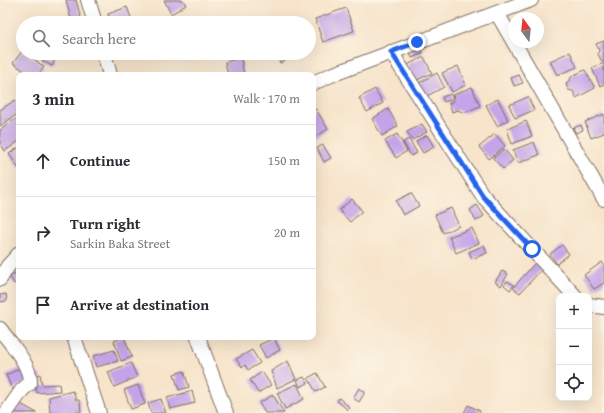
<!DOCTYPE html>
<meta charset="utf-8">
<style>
:root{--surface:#fff;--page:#f7f7f7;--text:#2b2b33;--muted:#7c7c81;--line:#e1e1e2}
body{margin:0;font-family:"Gentium Book Plus",serif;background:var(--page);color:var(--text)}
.controls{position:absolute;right:12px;bottom:12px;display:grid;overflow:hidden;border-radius:8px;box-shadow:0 4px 16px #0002}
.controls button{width:36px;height:36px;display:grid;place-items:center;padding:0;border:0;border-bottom:1px solid var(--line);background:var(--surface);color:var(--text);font:20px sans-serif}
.compass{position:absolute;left:508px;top:12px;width:36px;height:36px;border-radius:50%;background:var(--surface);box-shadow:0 4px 16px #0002;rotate:345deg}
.stop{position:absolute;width:12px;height:12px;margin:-9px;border:3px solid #2563eb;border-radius:50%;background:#fff}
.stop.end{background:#2563eb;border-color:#fff;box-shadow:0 1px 4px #0008}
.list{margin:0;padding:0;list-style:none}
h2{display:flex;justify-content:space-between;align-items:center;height:52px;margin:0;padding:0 16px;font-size:17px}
h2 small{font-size:13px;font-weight:400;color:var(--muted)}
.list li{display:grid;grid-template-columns:26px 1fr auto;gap:12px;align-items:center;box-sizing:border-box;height:72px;padding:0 16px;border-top:1px solid var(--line)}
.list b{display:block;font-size:15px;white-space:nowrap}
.list p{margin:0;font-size:13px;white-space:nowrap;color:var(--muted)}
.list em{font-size:13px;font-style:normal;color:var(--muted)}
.icon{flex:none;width:22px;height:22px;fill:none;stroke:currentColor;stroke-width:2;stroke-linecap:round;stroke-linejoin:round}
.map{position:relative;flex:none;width:604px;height:413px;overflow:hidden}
.search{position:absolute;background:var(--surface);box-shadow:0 4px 16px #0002;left:16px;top:16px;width:300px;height:44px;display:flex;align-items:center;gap:10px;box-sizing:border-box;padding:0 14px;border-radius:22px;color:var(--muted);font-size:15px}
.panel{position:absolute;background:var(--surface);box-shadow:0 4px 16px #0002;left:16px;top:72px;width:300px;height:268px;border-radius:8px}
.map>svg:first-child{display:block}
</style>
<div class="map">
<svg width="604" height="413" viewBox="0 0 604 413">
<rect width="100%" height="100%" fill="#fcf5e5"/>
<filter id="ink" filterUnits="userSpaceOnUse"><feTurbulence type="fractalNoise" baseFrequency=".025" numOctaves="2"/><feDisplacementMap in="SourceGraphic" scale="8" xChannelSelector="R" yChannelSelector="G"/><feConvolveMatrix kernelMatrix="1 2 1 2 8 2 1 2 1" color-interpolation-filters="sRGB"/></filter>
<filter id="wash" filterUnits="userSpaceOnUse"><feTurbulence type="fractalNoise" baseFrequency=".012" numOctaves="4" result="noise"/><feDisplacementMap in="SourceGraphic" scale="16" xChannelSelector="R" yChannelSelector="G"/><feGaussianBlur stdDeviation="0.9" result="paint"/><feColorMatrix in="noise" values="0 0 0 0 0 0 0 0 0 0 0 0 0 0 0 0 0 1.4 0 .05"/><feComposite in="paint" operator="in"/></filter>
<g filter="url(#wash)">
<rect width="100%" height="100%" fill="#f7e4cb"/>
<g id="blocks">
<g fill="#c3a4e8">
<path d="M 66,0 L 76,0 L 82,22 L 72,23 Z"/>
<path d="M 164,0 L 183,0 L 186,5 L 171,14 Z"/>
<path d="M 127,7 L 133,23 L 111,23 L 108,14 Z"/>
<path d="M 346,8 L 354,31 L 323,42 L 315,19 Z"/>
<path d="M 604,41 L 604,61 L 602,62 L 598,54 L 599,50 L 596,44 Z"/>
<path d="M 420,47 L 423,53 L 412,58 L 410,52 Z"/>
<path d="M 23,50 L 23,53 L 26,53 L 44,67 L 38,75 L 30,75 L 13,63 Z"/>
<path d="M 570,52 L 577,67 L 557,75 L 550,61 Z"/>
<path d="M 275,53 L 293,53 L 294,57 L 280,63 Z"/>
<path d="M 45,55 L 55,60 L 52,66 L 42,61 Z"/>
<path d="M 424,57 L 432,73 L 415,81 L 407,65 Z"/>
<path d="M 241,58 L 244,75 L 228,75 L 225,62 Z"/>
<path d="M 604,63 L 604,84 L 600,86 L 592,68 Z"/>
<path d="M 458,66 L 466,85 L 452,92 L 442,73 Z"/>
<path d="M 585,70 L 595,88 L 576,98 L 573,91 L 568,90 L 566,83 L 570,80 L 572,76 Z"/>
<path d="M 437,73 L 444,87 L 425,97 L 417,84 Z"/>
<path d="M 519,75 L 523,83 L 514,86 L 511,78 Z"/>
<path d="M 472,87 L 480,106 L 464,113 L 458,110 L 452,112 L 449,103 L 455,100 L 453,95 Z"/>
<path d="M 375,89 L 383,103 L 367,112 L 359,98 Z"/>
<path d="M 451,94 L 453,99 L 444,102 L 442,97 Z"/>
<path d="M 528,97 L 534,110 L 515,118 L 509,105 Z"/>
<path d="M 498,99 L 508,120 L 497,126 L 486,105 Z"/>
<path d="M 15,100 L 19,106 L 19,113 L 0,126 L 0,110 Z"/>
<path d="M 316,109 L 328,129 L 313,138 L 313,110 Z"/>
<path d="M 388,109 L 398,126 L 382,136 L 372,119 Z"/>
<path d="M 604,114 L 604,133 L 591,138 L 585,122 Z"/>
<path d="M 19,117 L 19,141 L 5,151 L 0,143 L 0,130 Z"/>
<path d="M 526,121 L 532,136 L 512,144 L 507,129 Z"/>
<path d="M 422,124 L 427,132 L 412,140 L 407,132 Z"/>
<path d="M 581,125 L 583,130 L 576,133 L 573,128 Z"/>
<path d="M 397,134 L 407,151 L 396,158 L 385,141 Z"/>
<path d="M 495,134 L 505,146 L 489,159 L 479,147 Z"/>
<path d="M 427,135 L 434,147 L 423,153 L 416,141 Z"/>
<path d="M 409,139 L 417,153 L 411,156 L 403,142 Z"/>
<path d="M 534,142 L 539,155 L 518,163 L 513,150 Z"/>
<path d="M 323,145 L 331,158 L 324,162 L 317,148 Z"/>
<path d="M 19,147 L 19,169 L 9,154 Z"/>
<path d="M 504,149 L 513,160 L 503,169 L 493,158 Z"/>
<path d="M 411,193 L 419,206 L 403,215 L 396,201 Z"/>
<path d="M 352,199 L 362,211 L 350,222 L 339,210 Z"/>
<path d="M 477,205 L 484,216 L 476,221 L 470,210 Z"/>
<path d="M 451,208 L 459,226 L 443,233 L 435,215 Z"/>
<path d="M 472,228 L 479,243 L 456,253 L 449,237 Z"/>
<path d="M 484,245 L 487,253 L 472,259 L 469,252 Z"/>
<path d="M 562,245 L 569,254 L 557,264 L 550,254 Z"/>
<path d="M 602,262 L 604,265 L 604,283 L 594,289 L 584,275 Z"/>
<path d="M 535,263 L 542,269 L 520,293 L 513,288 Z"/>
<path d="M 19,270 L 19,281 L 14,284 L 10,277 Z"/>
<path d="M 502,271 L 508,274 L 501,286 L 495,282 Z"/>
<path d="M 507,281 L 514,285 L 510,290 L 504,285 Z"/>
<path d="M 6,294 L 7,301 L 0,302 L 0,295 Z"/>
<path d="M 124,337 L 132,357 L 121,361 L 114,341 Z"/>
<path d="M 274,338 L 280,350 L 266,358 L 259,345 Z"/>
<path d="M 114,350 L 118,361 L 96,367 L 93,356 Z"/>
<path d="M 252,350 L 260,363 L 248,370 L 245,365 L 242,367 L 236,359 Z"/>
<path d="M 288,361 L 296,379 L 277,388 L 271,371 Z"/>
<path d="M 131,363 L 137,377 L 114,387 L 108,372 Z"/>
<path d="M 23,367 L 29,381 L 12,389 L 6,375 Z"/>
<path d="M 184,371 L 189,387 L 179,390 L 174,374 Z"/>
<path d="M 262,372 L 271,385 L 258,393 L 250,380 Z"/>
<path d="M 317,373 L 325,387 L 316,392 L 308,378 Z"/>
<path d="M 40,374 L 42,385 L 59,384 L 60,391 L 37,393 L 34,376 Z"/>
<path d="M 304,377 L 308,383 L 300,387 L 297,380 Z"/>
<path d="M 297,384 L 304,399 L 285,409 L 277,393 Z"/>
<path d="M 138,385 L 145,404 L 131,409 L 124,390 Z"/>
<path d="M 359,388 L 365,392 L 359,402 L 353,398 Z"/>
<path d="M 73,391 L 73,393 L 74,393 L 76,400 L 79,400 L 80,402 L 81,412 L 50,413 L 49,397 Z"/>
<path d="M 192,391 L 195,403 L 170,409 L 167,398 Z"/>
<path d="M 273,395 L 284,413 L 265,413 L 259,403 Z"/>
<path d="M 339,398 L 350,408 L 348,410 L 337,401 Z"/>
<path d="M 161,399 L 166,413 L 151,413 L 148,403 Z"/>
<path d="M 17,402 L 37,413 L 11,413 Z"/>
<path d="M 468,405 L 480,411 L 479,413 L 464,413 Z"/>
</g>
</g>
</g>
<g filter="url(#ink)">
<use href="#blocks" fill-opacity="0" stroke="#7d6b5b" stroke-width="1"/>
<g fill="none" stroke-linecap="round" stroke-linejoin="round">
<g stroke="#7d6b5b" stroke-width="16">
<g id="minor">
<path d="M 88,0 L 95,23"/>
<path d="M 497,13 L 604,199"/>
<path d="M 391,52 L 483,196 L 575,296"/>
<path d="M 104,53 L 110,75"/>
<path d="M 313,83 L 331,75 L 531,0"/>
<path d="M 0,279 L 8,266 L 19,254"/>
<path d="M 589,305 L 604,307"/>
<path d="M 0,329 C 10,343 31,365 30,383 L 22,390 L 6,413"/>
<path d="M 74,337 L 99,413"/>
<path d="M 198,337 L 226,413"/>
</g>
</g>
<use href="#minor" stroke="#fff" stroke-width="14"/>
</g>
</g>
<g fill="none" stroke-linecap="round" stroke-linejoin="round" filter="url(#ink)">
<path stroke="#2563eb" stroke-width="5" d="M 417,42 L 391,52 L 483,196 L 532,249"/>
</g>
</svg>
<div class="controls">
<button>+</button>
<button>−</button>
<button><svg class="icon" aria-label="locate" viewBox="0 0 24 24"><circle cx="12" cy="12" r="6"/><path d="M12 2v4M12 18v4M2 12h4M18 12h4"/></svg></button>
</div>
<svg class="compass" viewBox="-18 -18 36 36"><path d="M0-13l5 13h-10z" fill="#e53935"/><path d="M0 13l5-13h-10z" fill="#7c7c81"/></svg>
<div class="stop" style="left:532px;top:249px"></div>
<div class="stop end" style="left:417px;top:42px"></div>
<div class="search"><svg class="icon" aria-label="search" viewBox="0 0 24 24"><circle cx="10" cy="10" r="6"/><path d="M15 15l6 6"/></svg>Search here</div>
<section class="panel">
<h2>3 min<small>Walk · 170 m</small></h2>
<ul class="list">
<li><svg class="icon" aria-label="ahead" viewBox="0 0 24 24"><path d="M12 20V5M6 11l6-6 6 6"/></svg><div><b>Continue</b></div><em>150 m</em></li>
<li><svg class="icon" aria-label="right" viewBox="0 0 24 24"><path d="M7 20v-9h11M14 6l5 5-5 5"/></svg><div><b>Turn right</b><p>Sarkin Baka Street</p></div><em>20 m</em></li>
<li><svg class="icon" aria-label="arrive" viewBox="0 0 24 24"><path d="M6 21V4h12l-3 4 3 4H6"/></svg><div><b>Arrive at destination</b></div></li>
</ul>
</section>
</div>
